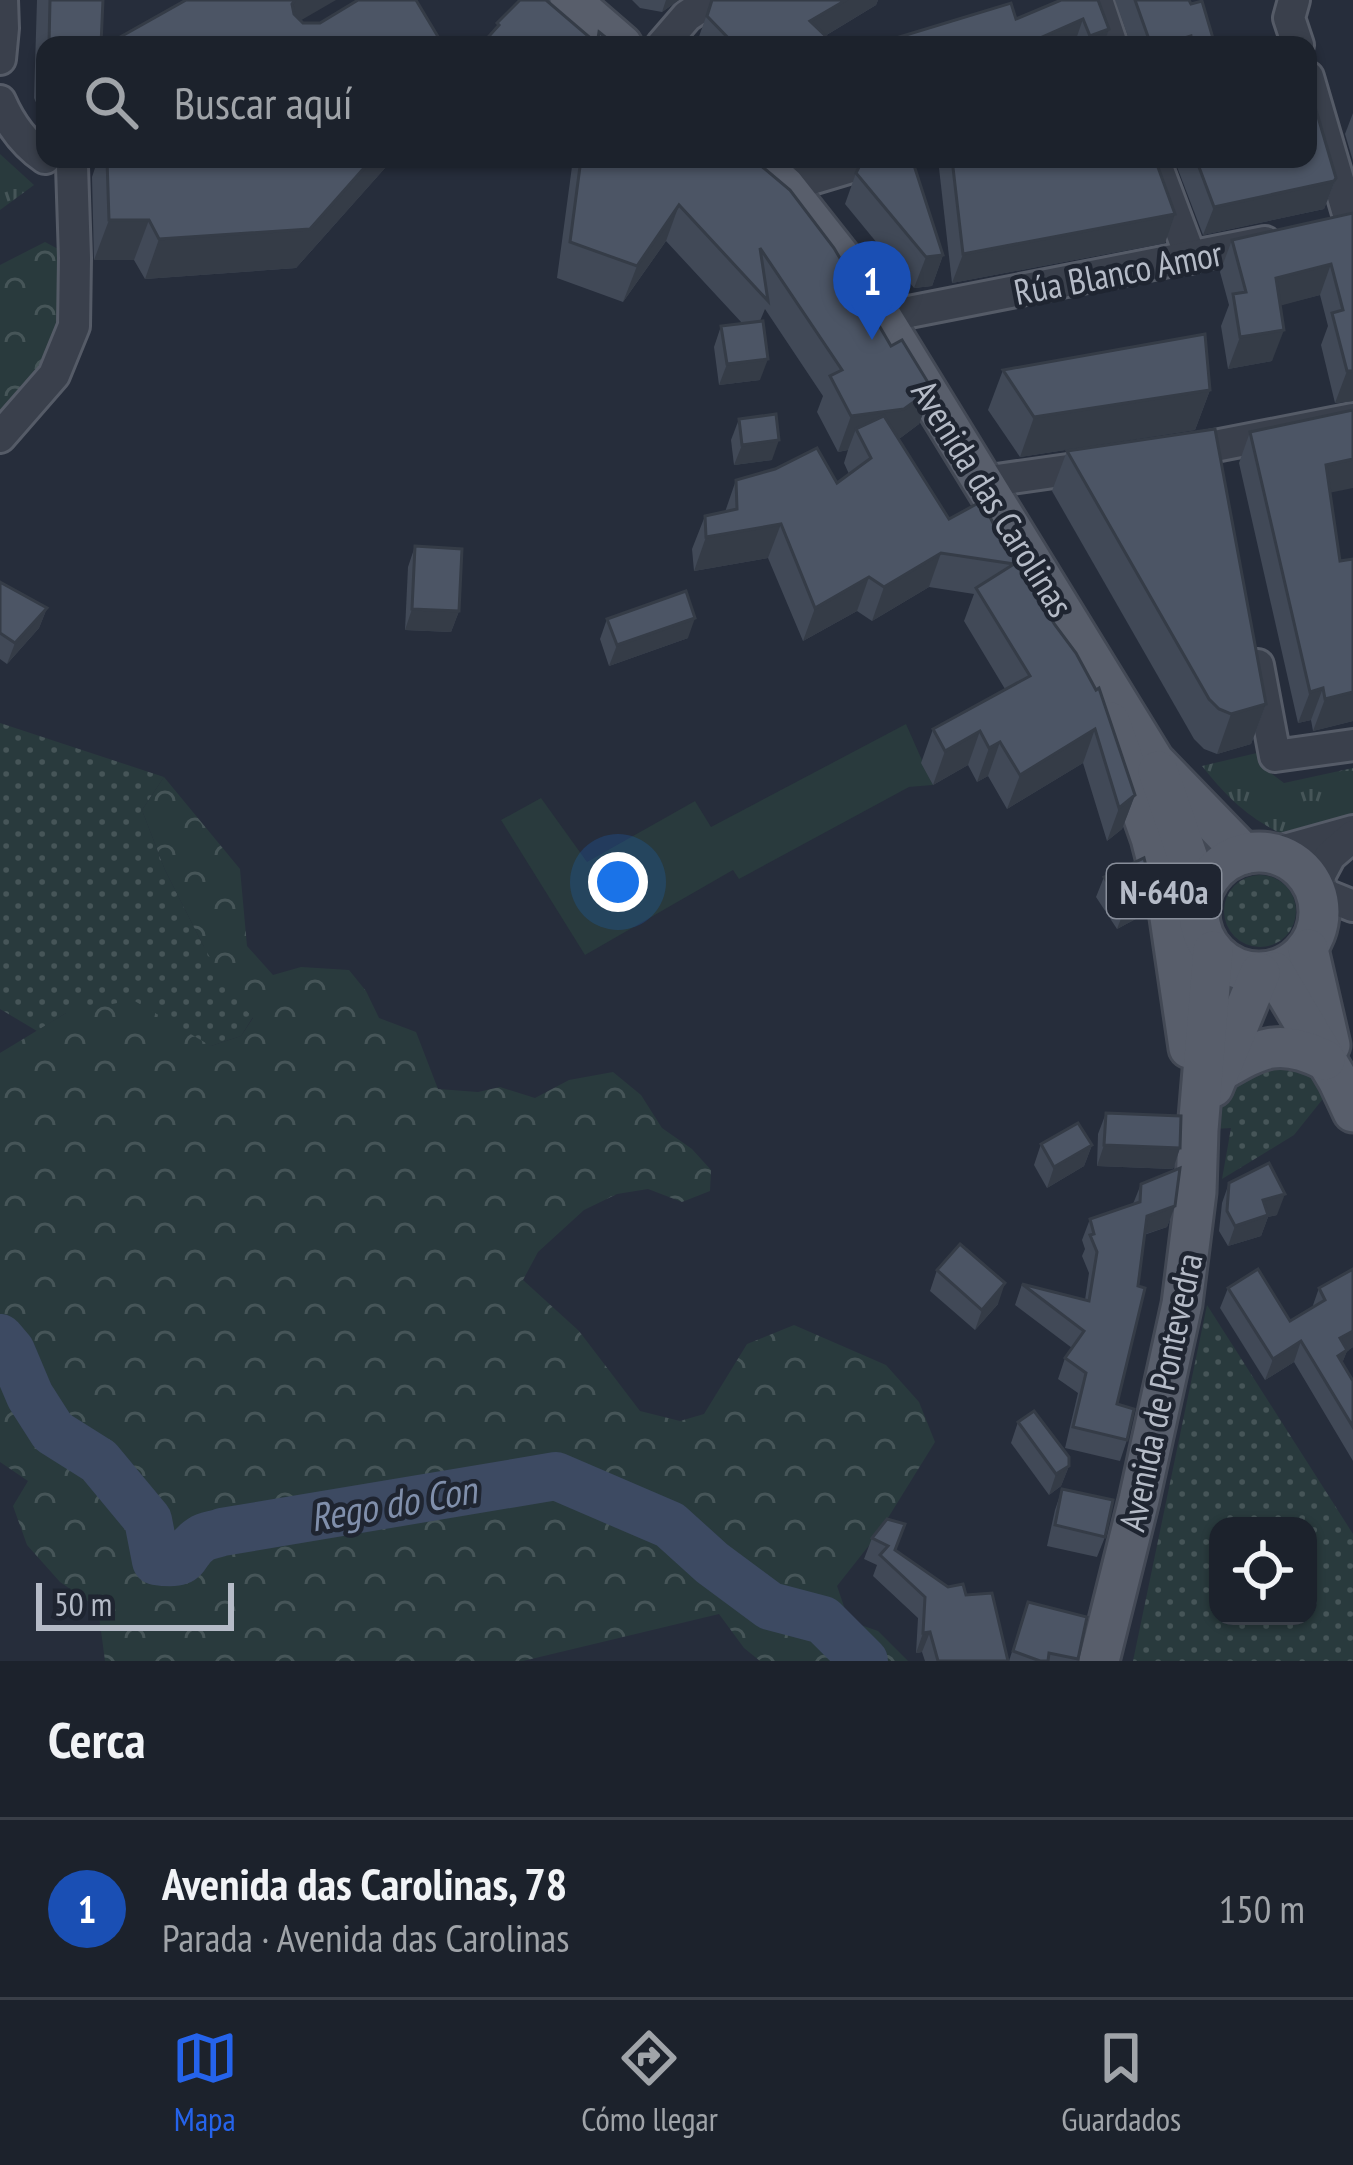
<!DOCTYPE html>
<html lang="es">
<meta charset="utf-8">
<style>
:root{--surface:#1c222c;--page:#292f38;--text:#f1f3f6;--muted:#a0a4a9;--line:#3a3f48;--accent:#2563eb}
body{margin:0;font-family:"PT Sans Narrow",sans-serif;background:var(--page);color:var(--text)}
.controls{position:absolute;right:36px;bottom:36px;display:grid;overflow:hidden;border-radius:24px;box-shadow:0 3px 9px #0004}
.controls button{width:108px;height:108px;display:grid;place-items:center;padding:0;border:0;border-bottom:3px solid var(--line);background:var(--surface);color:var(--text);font:60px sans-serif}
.scale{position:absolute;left:36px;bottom:30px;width:198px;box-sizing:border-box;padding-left:12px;border:6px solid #b5bbc7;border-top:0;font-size:33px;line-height:42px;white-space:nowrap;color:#b5bbc7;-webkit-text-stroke:9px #1f2531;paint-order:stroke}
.you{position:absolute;left:618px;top:882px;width:42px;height:42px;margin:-30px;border:9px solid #fff;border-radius:50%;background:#1a73e8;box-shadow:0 0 0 18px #1a73e833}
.badge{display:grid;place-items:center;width:78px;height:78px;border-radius:50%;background:var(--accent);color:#fff;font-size:39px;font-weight:700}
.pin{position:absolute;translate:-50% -99px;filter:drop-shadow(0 3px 6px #0008)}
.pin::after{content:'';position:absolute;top:63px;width:42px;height:36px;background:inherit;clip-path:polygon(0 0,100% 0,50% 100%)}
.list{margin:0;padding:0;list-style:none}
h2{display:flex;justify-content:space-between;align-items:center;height:156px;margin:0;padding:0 48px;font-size:51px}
h2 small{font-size:39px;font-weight:400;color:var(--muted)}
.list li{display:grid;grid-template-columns:78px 1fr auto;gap:36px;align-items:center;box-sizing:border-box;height:180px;padding:0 48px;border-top:3px solid var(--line)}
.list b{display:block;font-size:45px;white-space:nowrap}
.list p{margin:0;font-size:39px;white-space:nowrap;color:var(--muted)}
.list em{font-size:39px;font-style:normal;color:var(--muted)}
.icon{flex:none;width:66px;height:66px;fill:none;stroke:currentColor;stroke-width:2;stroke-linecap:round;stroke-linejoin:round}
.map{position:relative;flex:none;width:1353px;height:1661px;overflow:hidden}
.search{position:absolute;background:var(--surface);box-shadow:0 3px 9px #0004;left:36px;right:36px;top:36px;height:132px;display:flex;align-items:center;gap:30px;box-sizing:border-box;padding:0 42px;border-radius:24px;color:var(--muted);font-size:45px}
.sheet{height:336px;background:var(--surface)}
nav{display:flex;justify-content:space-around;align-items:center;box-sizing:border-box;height:168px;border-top:3px solid var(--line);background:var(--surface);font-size:33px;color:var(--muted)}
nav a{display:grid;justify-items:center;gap:6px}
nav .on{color:var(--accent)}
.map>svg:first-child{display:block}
</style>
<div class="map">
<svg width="1353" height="1661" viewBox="0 0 1353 1661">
<defs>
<pattern id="grass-dots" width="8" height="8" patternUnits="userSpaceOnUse" patternTransform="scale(3)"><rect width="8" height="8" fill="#293a3d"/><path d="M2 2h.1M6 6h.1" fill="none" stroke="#465558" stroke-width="1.8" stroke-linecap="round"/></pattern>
<pattern id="forest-crowns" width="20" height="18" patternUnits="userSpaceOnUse" patternTransform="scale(3)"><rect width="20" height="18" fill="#293a3d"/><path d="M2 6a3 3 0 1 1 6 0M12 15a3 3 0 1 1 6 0" fill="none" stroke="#465558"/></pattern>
<pattern id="park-tufts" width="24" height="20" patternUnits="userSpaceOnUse" patternTransform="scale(3)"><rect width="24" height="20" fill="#293a3d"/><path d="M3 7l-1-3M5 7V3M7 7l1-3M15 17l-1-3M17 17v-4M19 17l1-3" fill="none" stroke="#465558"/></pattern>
</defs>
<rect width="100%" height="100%" fill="#262d3b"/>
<g fill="url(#grass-dots)" fill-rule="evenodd">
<path d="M 0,723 L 164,777 L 142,810 L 165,870 L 203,945 L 253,1017 L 241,1036 L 211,1046 L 66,1013 L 37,1031 L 0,1009 Z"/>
<circle cx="1260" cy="911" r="36"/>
<path d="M 1258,1049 L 1338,1080 L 1294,1135 L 1222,1179 L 1231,1128 L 1198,1130 Z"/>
<path d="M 1207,1305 L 1353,1534 L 1353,1661 L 1133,1661 ZM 1218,1526 L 1308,1526 L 1308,1616 L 1218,1616 Z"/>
</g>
<g fill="url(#forest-crowns)">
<path d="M 45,242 L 75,258 L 74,326 L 0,437 L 0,265 Z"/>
<path d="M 164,777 L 240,869 L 247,946 L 273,975 L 301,967 L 349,970 L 366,991 L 379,1018 L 416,1032 L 438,1089 L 478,1092 L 500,1087 L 535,1098 L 569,1080 L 613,1072 L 641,1095 L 662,1128 L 692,1149 L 711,1170 L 710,1191 L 682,1202 L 648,1189 L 617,1194 L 584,1210 L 538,1252 L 523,1280 L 579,1331 L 640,1411 L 680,1421 L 704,1414 L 747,1344 L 794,1325 L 886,1365 L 919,1402 L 935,1442 L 878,1534 L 837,1586 L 849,1621 L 878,1631 L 908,1661 L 760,1661 L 744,1648 L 719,1614 L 523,1661 L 105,1661 L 98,1608 L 60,1582 L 27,1545 L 13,1506 L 28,1481 L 0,1462 L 0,1053 L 66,1013 L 133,1000 L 211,1046 L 241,1036 L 253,1018 L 227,988 L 203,945 L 165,870 L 142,810 Z"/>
</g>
<g fill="url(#park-tufts)">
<path d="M 0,154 L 34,185 L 0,210 Z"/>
<path d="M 1261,752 L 1268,771 L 1284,783 L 1353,768 L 1353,813 L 1280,833 C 1246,816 1226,796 1202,766 Z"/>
</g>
<path fill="#293a3d" d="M 906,724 L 933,785 L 909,787 L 739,879 L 733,870 L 585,955 L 501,820 L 541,798 L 587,862 L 695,801 L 711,827 Z"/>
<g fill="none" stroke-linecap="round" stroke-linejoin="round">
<path stroke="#3d4a62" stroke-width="48" d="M 0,1338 L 11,1351 L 30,1396 L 53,1432 L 99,1461 L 148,1520 L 156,1561 C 193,1567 179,1553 201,1539 C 207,1535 215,1535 222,1532 L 556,1476 L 670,1525 L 712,1563 L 770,1606 L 823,1620 L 864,1661"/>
<g stroke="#555b67" stroke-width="36">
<g id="minor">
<path d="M 1097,0 L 1112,45"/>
<path d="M 1294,0 L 1289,18 L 1298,45"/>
<path d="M 662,45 L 687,16 L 711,0"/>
<path d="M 0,59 L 3,28 L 2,0"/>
<path d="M 1308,77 L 1351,224"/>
<path d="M 0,101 C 10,124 23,143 45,158"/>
<path d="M 1154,159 L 1191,258"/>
<path d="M 785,187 L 878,159"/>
<path d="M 883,320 L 909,312 L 1265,242"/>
<path d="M 0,437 L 54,375 L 74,326 L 75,258 L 72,166"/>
<path d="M 1179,453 L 1353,419"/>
<path d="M 983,482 L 1096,466"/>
<path d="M 1258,665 L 1275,756 L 1353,745"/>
<path d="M 1274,853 L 1353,831"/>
<path d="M 1314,886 L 1330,856 L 1353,836"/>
<path d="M 1316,891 L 1353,906"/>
</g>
</g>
<g stroke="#434955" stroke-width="45">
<g id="major">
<path d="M 570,0 L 622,45"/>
<path d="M 753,159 L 785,187 L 860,282 L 1154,761 L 1244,854"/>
<path d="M 1110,722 L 1151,838 L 1168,904 L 1189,1048"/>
<path d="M 1158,771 L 1201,896"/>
<circle cx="1259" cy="912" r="60"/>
<path d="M 1308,949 L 1330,1045"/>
<path d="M 1274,972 L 1338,1080 L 1353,1112"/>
<path d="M 1219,1072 C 1260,1048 1279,1037 1325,1060"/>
<path d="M 1213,1087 L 1260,973"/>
<path d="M 1099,1661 L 1139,1500 L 1182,1304 L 1196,1192 L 1198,1130 L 1213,951"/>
</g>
</g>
<use href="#minor" stroke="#3a404c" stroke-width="30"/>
<use href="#major" stroke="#585e6b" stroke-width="39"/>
</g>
<g fill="#414957">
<path d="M 37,0 L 103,0 L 101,45 L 45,45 L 45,122 L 34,98 Z"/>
<path d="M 632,0 L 679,0 L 662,12 L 640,8 Z"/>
<path d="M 878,0 L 876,5 L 825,36 L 835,45 L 696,45 L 712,0 Z"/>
<path d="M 1098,0 L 1103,45 L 873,45 L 1016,19 Z"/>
<path d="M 1115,0 L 1189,0 L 1215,45 L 1131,45 Z"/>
<path d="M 1353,113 L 1353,161 L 1345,134 Z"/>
<path d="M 98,159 L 393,159 L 296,268 L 145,279 L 134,260 L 94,260 L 92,177 Z"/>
<path d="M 573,159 L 753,159 L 891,346 L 932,389 L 919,424 L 899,439 L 949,519 L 982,501 L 1135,795 L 1122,829 L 1107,841 L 1083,763 L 1007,809 L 988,776 L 977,782 L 968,765 L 933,785 L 921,763 L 933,729 L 1005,689 L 964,621 L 974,594 L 929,587 L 872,621 L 857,611 L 803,641 L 768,558 L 694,571 L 692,549 L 705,516 L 725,512 L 736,480 L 837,483 L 849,474 L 844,463 L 848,450 L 838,452 L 817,412 L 823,396 L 765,309 L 760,321 L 760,380 L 719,385 L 714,347 L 721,326 L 742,323 L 666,241 L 623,302 L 557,278 Z"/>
<path d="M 938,159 L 1155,159 L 1165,243 L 952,283 Z"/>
<path d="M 1174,159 L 1308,159 L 1336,178 L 1324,209 L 1203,235 Z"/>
<path d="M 856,173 L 943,255 L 932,286 L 914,288 L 845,204 Z"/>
<path d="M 1353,213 L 1353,401 L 1335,403 L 1321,345 L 1328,326 L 1320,295 L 1280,305 L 1272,361 L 1228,369 L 1221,326 L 1229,305 L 1220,272 L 1232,240 Z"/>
<path d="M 1003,370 L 1210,390 L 1195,430 L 1020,457 L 988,410 Z"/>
<path d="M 739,419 L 772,460 L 734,465 L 731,440 Z"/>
<path d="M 1250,432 L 1330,493 L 1353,721 L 1313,731 L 1311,720 L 1298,723 L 1239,463 Z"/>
<path d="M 1067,451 L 1266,704 L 1251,744 L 1217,754 L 1204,749 L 1194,739 L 1052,491 Z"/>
<path d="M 415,546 L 459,611 L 451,632 L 405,630 L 408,567 Z"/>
<path d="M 0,582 L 47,608 L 39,628 L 7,664 L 0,659 Z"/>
<path d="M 607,619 L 688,638 L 609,666 L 600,639 Z"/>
<path d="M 1104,877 L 1153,893 L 1145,914 L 1117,929 L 1096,897 Z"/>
<path d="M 1106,1113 L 1180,1148 L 1173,1169 L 1097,1166 L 1098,1134 Z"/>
<path d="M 1041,1144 L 1092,1145 L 1084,1166 L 1047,1188 L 1034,1165 Z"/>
<path d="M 1229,1183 L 1277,1215 L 1268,1217 L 1261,1236 L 1228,1246 L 1219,1231 L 1222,1203 Z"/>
<path d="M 1141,1184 L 1175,1206 L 1167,1227 L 1144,1235 L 1117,1404 L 1127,1440 L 1120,1461 L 1065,1448 L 1078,1393 L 1058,1379 L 1065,1358 L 1072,1348 L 1015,1305 L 1022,1284 L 1085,1300 L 1089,1273 L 1082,1256 L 1085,1249 L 1082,1240 L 1090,1219 L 1133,1204 Z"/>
<path d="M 1353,1269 L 1353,1347 L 1347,1351 L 1342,1363 L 1353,1381 L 1353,1461 L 1294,1362 L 1265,1380 L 1220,1308 L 1228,1288 L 1290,1321 L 1312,1308 L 1319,1288 Z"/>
<path d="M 937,1270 L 998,1304 L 975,1330 L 930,1291 Z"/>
<path d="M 1018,1422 L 1069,1466 L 1061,1486 L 1049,1495 L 1011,1443 Z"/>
<path d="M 1062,1489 L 1105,1537 L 1097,1557 L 1047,1546 L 1055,1510 Z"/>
<path d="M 872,1538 L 896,1550 L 948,1587 L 966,1595 L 1008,1661 L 925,1661 L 922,1652 L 916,1653 L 918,1618 L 873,1576 L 877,1565 L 864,1559 Z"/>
<path d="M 1028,1602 L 1087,1617 L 1078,1661 L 1009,1661 Z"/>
</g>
<g fill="#353c47">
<path d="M 295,0 L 336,0 L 286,29 L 278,44 Z"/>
<path d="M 666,0 L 679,0 L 662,12 Z"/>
<path d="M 846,0 L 878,0 L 876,5 L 810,45 L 810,21 Z"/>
<path d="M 1083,19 L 1074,45 L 1023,45 Z"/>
<path d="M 1109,29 L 1103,45 L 1087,45 L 1090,36 Z"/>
<path d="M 1191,36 L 1188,45 L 1162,45 Z"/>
<path d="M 372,159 L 393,159 L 296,268 L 145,279 L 159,239 Z"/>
<path d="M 1336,178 L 1324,209 L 1203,235 L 1214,207 Z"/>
<path d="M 679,205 L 666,241 L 623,302 L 637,266 Z"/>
<path d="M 1175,214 L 1165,243 L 952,283 L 963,254 Z"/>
<path d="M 109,220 L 149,220 L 134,260 L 94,260 Z"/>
<path d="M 943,255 L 932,286 L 914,288 L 926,257 Z"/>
<path d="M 1331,264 L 1320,295 L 1264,310 L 1276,278 Z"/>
<path d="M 1284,330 L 1272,361 L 1228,369 L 1240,337 Z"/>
<path d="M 768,359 L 760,380 L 719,385 L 727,364 Z"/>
<path d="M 1347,371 L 1353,371 L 1353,401 L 1335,403 Z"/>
<path d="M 932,389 L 919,424 L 891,445 L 856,429 L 848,450 L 838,452 L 851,416 Z"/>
<path d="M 1210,390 L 1195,430 L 1020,457 L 1034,417 Z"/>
<path d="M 779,440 L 772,460 L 734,465 L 742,445 Z"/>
<path d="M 1353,459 L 1353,488 L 1314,496 L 1326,465 Z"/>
<path d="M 781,524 L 768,558 L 694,571 L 706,537 Z"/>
<path d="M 941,553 L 929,587 L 872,621 L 884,587 Z"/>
<path d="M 869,577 L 857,611 L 803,641 L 815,608 Z"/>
<path d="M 47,608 L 39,628 L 7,664 L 15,643 Z"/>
<path d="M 412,609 L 459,611 L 451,632 L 405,630 Z"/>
<path d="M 695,618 L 688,638 L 609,666 L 617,645 Z"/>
<path d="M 1323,688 L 1311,720 L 1298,723 L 1310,692 Z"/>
<path d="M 1353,692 L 1353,721 L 1313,731 L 1325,699 Z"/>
<path d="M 1266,704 L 1251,744 L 1217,754 L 1231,714 Z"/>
<path d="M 1095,729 L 1083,763 L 1007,809 L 1020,775 Z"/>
<path d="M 980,731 L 968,765 L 933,785 L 945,751 Z"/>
<path d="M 1000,742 L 988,776 L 977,782 L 989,748 Z"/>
<path d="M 1135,795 L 1122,829 L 1107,841 L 1119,808 Z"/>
<path d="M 1153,893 L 1145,914 L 1117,929 L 1125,908 Z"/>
<path d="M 1092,1145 L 1084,1166 L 1047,1188 L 1054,1167 Z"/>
<path d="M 1104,1145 L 1180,1148 L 1173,1169 L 1097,1166 Z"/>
<path d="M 1285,1194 L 1277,1215 L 1268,1217 L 1261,1236 L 1228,1246 L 1235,1226 L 1263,1200 Z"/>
<path d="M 1175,1206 L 1167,1227 L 1139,1236 L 1147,1216 Z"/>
<path d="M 1005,1283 L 998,1304 L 975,1330 L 982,1310 Z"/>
<path d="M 1353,1331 L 1353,1347 L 1347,1351 L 1339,1371 L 1330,1377 L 1340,1338 Z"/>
<path d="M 1301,1341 L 1294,1362 L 1265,1380 L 1273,1359 Z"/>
<path d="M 1069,1466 L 1061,1486 L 1049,1495 L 1056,1474 Z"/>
<path d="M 930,1632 L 922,1652 L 916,1653 L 923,1633 Z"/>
</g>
<g fill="#4c5565" stroke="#353c47" stroke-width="3">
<path d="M 50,0 L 103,0 L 101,45 L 49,45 Z"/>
<path d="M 186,0 L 295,0 L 292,4 L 294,14 L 303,23 L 320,23 L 358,0 L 416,0 L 443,45 L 106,45 Z"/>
<path d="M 520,0 L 546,0 L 594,41 L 590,45 L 481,45 L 499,25 L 497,23 Z"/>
<path d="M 712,0 L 846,0 L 810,21 L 835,45 L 735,45 L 707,16 Z"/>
<path d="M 1061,0 L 1098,0 L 1109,29 L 1090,36 L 1083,19 L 1024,45 L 873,45 L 1011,3 L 1016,19 Z"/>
<path d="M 1135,0 L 1189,0 L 1191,4 L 1202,1 L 1215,45 L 1193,45 L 1191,36 L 1162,45 L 1151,45 Z"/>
<path d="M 599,32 L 615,45 L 597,45 Z"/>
<path d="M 1302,39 L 1301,45 L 1282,45 Z"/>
<path d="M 1308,83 L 1336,178 L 1334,181 L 1214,207 L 1196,159 L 1308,159 Z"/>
<path d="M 107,159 L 372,159 L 310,229 L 159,239 L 149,220 L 109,220 Z"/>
<path d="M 581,159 L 753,159 L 790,190 L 834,248 L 891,346 L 902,340 L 932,389 L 904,409 L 851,416 L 830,376 L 842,370 L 760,248 L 768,301 L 679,205 L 637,266 L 570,242 Z"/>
<path d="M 863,159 L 912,159 L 943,255 L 926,257 L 856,173 Z"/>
<path d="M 952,159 L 1155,159 L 1175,214 L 963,254 Z"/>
<path d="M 1353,213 L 1353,371 L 1347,371 L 1332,313 L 1343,310 L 1331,264 L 1276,278 L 1284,330 L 1240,337 L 1233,294 L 1246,292 L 1232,240 Z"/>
<path d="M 763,321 L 768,359 L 727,364 L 721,326 Z"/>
<path d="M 1205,334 L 1210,390 L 1034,417 L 1003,370 Z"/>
<path d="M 1353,410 L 1353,459 L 1326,465 L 1340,561 L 1353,559 L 1353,692 L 1325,699 L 1323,688 L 1310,692 L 1250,432 Z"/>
<path d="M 776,414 L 779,440 L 742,445 L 739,419 Z"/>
<path d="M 884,416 L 949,519 L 982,501 L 999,535 L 1055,625 L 1076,653 L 1096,690 L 1099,688 L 1135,795 L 1119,808 L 1095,729 L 1020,775 L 1000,742 L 989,748 L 980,731 L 945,751 L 933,729 L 1030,676 L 976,588 L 1014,564 L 941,553 L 884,587 L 869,577 L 815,608 L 781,524 L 706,537 L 705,516 L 737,509 L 736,480 L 775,469 L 817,448 L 837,483 L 871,458 L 856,429 Z"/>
<path d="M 1215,429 L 1266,704 L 1231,714 L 1219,709 L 1209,699 L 1067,451 Z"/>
<path d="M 415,546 L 462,549 L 459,611 L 412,609 Z"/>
<path d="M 0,582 L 47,608 L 15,643 L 0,633 Z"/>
<path d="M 686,591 L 695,618 L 617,645 L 607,619 Z"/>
<path d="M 1144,858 L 1153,893 L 1125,908 L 1104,877 Z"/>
<path d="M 1106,1113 L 1181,1116 L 1180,1148 L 1104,1145 Z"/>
<path d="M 1078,1123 L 1092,1145 L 1054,1167 L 1041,1144 Z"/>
<path d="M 1269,1163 L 1285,1194 L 1263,1200 L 1268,1215 L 1235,1226 L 1227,1211 L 1229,1183 Z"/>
<path d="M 1180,1168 L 1175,1206 L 1147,1216 L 1138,1286 L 1145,1288 L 1117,1404 L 1134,1409 L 1127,1440 L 1073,1427 L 1086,1373 L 1065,1358 L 1084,1331 L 1022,1284 L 1089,1301 L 1097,1252 L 1090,1235 L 1094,1234 L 1090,1219 L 1140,1202 L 1141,1184 Z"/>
<path d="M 960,1244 L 1005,1283 L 982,1310 L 937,1270 Z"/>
<path d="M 1258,1269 L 1290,1321 L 1325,1300 L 1319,1288 L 1353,1269 L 1353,1331 L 1340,1338 L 1347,1350 L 1338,1356 L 1353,1381 L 1353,1427 L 1301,1341 L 1273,1359 L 1228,1288 Z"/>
<path d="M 1034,1411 L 1069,1457 L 1069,1466 L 1056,1474 L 1018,1422 Z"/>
<path d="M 1062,1489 L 1113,1500 L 1105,1537 L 1055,1525 Z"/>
<path d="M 887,1519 L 905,1524 L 895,1550 L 948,1587 L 963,1584 L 966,1595 L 992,1593 L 1008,1661 L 938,1661 L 930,1632 L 923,1633 L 925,1597 L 880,1555 L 888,1546 L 872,1538 Z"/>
<path d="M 1028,1602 L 1087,1617 L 1078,1659 L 1049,1653 L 1048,1661 L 1040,1661 L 1013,1651 Z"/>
</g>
<g text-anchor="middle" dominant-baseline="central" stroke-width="9" stroke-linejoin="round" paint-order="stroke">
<rect fill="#1f2531" stroke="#888e9a" stroke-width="3" x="1107" y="864" width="114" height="54" rx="9"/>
<g font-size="33" font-weight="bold" fill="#b5bbc7">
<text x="1164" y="891">N-640a</text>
</g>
<g font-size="36" fill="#b5bbc7" stroke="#1f2531">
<text transform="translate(1118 272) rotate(-11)">Rúa Blanco Amor</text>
<text transform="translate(993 498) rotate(58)">Avenida das Carolinas</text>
<text transform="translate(1160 1392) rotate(-78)">Avenida de Pontevedra</text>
</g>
<g font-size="39" font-style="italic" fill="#808fab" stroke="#1f2531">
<text transform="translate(393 1503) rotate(-10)">Rego do Con</text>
</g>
</g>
</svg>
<div class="controls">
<button><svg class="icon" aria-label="locate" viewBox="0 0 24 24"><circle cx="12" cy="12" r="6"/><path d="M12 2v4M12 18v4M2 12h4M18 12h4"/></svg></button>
</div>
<div class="scale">50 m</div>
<div class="you"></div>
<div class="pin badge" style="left:872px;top:340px;background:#1a4fb4">1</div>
<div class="search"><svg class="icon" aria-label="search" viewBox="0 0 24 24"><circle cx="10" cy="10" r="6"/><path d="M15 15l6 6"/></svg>Buscar aquí</div>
</div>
<section class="sheet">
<h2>Cerca<small></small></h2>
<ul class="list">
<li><span class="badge" style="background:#1a4fb4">1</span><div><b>Avenida das Carolinas, 78</b><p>Parada · Avenida das Carolinas</p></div><em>150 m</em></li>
</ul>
</section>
<nav>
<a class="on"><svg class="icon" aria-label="map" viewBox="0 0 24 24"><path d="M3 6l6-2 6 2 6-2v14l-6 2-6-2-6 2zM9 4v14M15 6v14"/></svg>Mapa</a>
<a><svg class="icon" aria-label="directions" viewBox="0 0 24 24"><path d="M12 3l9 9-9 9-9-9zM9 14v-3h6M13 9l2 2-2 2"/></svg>Cómo llegar</a>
<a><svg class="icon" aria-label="saved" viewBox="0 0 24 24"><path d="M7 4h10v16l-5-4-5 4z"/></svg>Guardados</a>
</nav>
